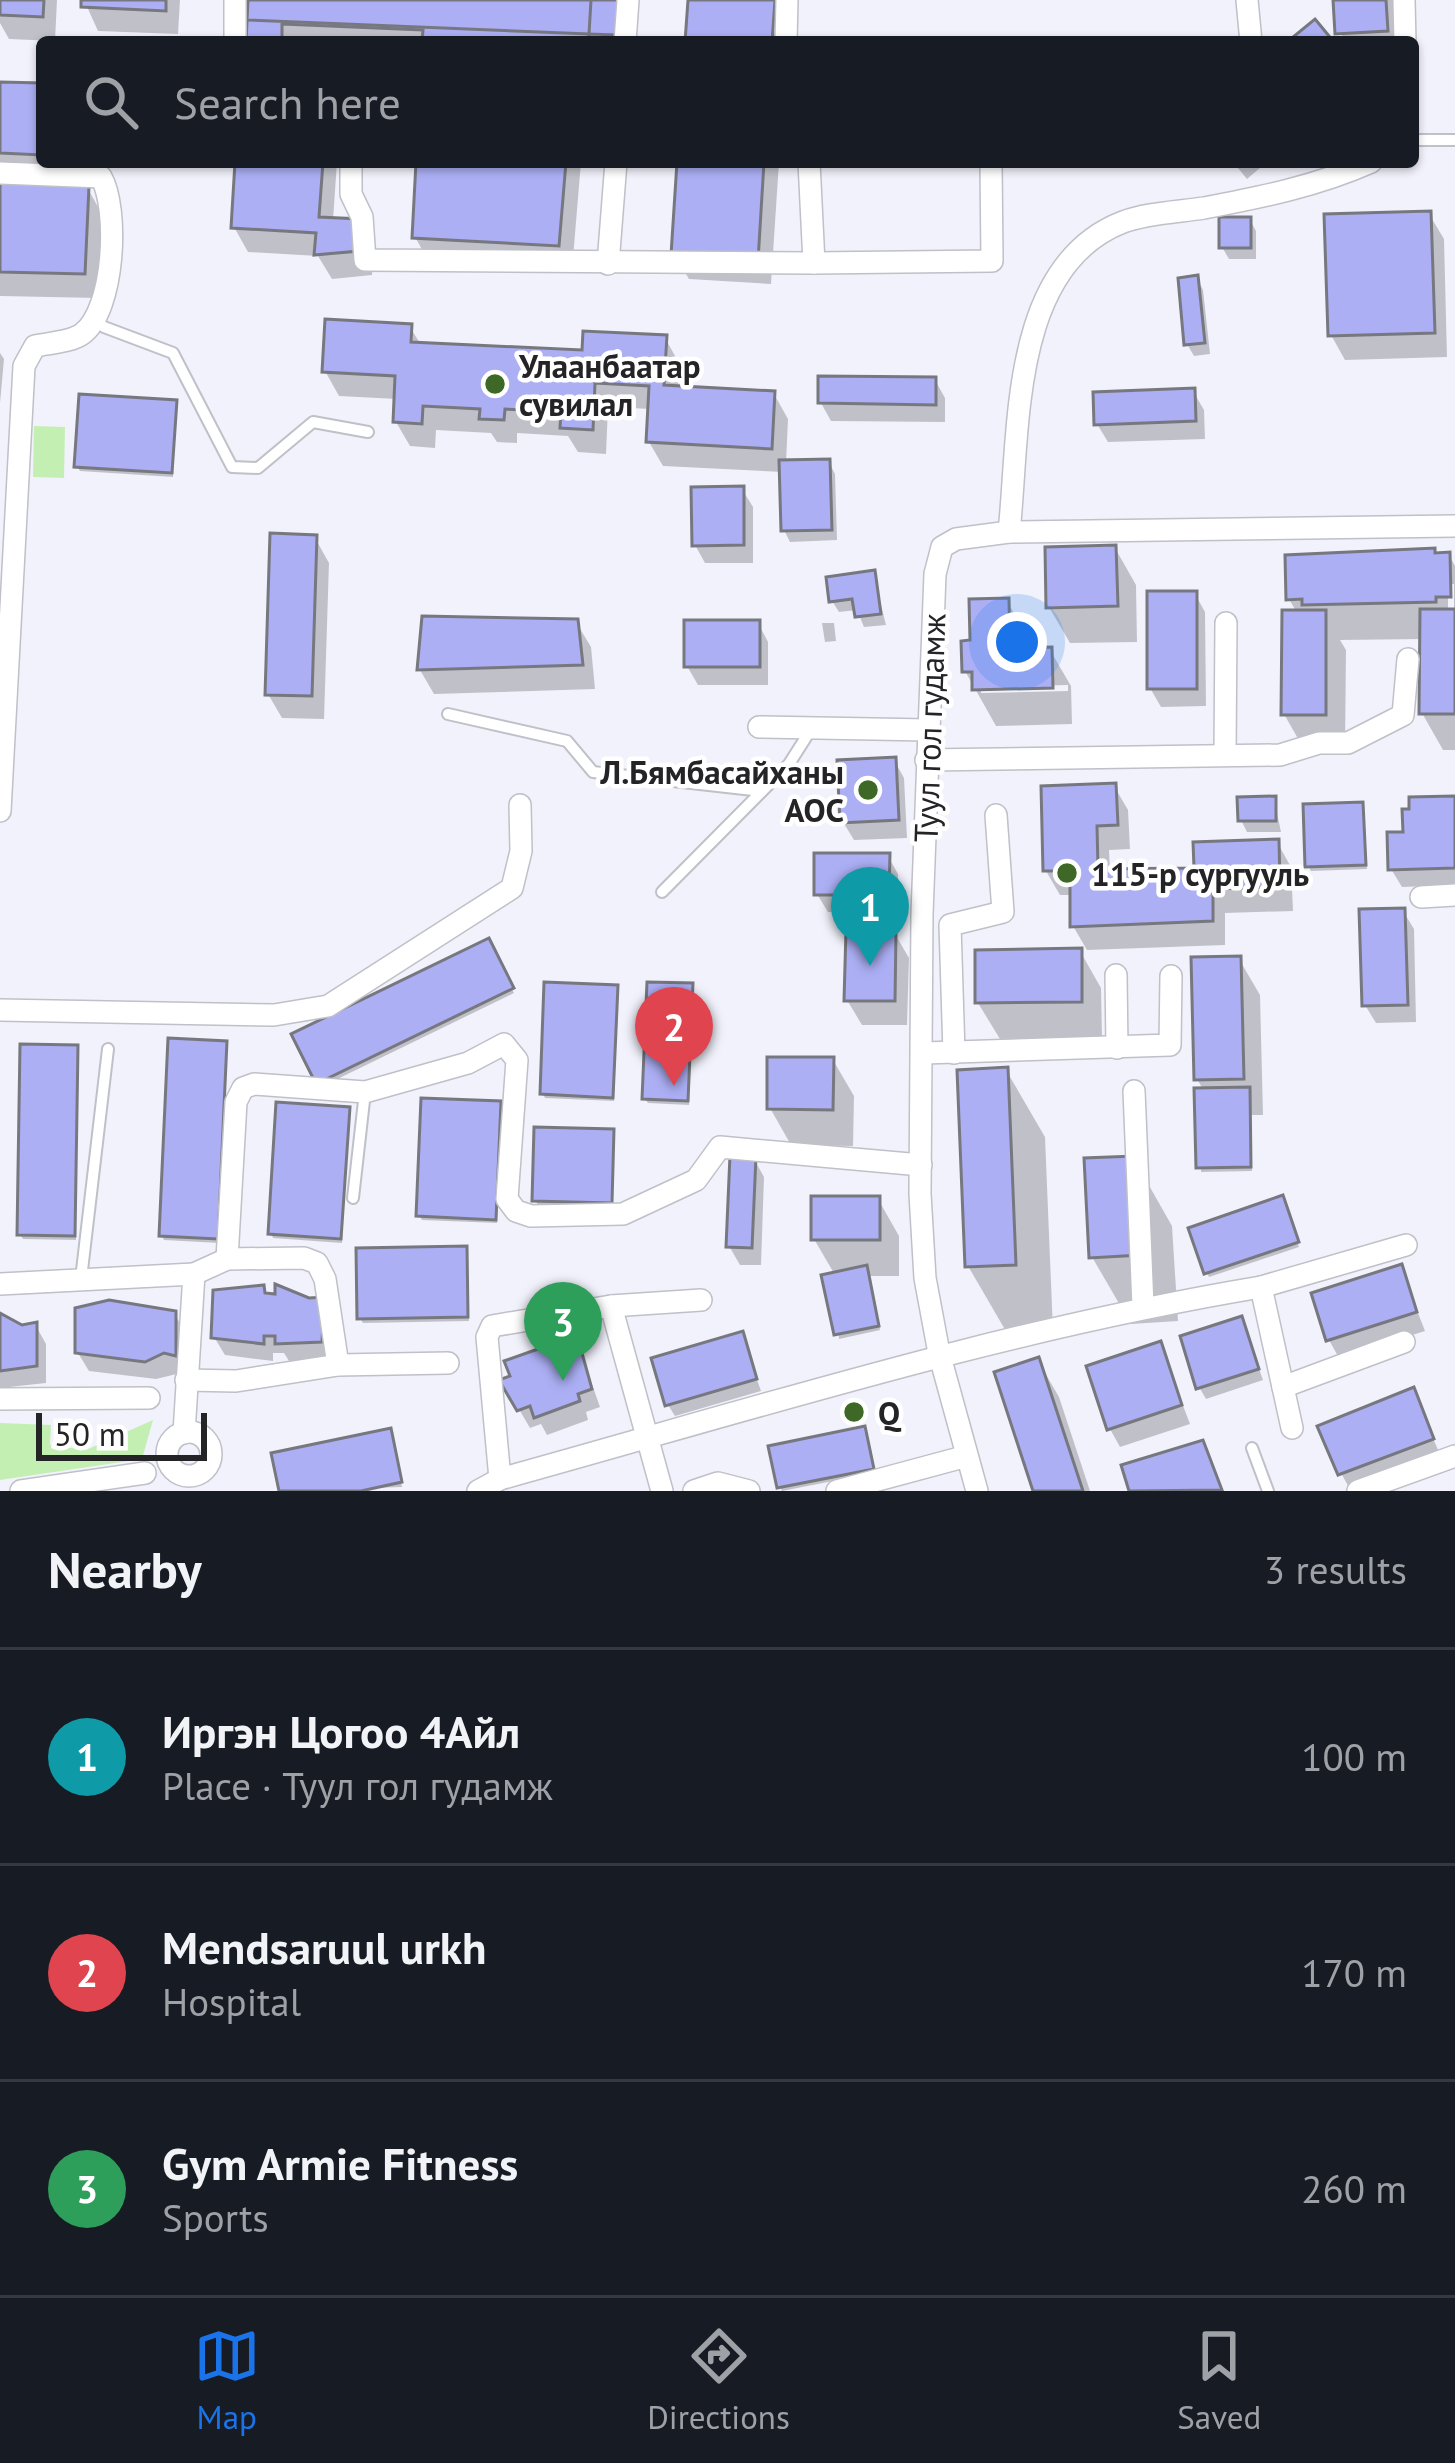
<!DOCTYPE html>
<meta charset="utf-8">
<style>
:root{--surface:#171b24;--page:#20242c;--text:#f1f3f6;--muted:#9ea1a6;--line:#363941;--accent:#1a73e8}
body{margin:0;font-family:"PT Sans",sans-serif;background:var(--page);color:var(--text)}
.scale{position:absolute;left:36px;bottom:30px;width:171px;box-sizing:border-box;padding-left:12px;border:6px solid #242427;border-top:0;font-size:33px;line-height:42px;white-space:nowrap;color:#242427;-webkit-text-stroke:9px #fff;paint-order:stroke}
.you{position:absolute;left:1017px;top:642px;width:42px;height:42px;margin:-30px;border:9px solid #fff;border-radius:50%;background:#1a73e8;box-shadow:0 0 0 18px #1a73e833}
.badge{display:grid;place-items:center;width:78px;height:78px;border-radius:50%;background:var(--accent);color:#fff;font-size:39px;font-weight:700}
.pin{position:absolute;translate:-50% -99px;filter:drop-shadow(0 3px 6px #0008)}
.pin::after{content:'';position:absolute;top:63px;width:42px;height:36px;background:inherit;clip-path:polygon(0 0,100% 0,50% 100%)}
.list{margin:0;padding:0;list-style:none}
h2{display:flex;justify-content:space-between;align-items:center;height:156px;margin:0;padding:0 48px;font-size:51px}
h2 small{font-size:39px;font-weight:400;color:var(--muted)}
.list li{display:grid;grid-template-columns:78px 1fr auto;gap:36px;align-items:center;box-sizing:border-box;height:216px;padding:0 48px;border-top:3px solid var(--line)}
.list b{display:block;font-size:45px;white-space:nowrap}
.list p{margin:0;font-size:39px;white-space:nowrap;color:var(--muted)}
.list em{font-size:39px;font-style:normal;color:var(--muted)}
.icon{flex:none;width:66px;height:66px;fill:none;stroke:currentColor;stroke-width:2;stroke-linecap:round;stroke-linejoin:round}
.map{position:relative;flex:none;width:1455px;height:1491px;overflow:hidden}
.search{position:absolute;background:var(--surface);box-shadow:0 3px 9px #0004;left:36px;right:36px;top:36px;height:132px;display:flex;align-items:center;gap:30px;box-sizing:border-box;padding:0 42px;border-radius:12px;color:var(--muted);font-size:45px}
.sheet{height:804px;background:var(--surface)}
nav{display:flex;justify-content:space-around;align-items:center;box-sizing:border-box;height:168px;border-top:3px solid var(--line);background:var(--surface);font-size:33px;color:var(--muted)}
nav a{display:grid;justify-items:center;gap:6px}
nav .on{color:var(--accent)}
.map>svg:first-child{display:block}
</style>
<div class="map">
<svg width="1455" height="1491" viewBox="0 0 1455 1491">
<rect width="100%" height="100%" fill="#f1f2fb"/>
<g fill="#c4efb2">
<path d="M 34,426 L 65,427 L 64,478 L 33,477 Z"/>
<path d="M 153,1420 L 142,1459 L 0,1480 L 0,1423 L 51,1425 L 50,1445 L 86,1450 Z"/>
</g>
<g fill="#0003" fill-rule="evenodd">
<path d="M 0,0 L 57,0 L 55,41 L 9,39 L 0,23 Z"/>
<path d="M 84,0 L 180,0 L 178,34 L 98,31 Z"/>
<path d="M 251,0 L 632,0 L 630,42 L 249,42 Z"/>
<path d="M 691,0 L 789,0 L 786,42 L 688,42 Z"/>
<path d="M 1336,0 L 1397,0 L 1399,42 L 1343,42 Z"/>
<path d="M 0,85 L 42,86 L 42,162 L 109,162 L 108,180 L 0,177 Z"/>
<path d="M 238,162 L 337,162 L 333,220 L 374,247 L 372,275 L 332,279 L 318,256 L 248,252 L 234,227 Z"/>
<path d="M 419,162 L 581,162 L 572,270 L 429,262 L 415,237 Z"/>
<path d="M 680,162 L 779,162 L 771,284 L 689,279 L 674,254 Z"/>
<path d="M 1233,162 L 1267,162 L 1247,179 Z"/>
<path d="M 0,185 L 88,189 L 102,214 L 98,298 L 0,296 Z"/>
<path d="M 1429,214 L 1444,239 L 1447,357 L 1345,360 L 1331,335 Z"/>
<path d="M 1250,220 L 1256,231 L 1256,259 L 1229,259 L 1222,247 Z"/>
<path d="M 1197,278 L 1203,290 L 1210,354 L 1194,356 L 1187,344 Z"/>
<path d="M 410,327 L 421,345 L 584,354 L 665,338 L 679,363 L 678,389 L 774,394 L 788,419 L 786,463 L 829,462 L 835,474 L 837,540 L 790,542 L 784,530 L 783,472 L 663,466 L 649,442 L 651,409 L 608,407 L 606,454 L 578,452 L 568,436 L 517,433 L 517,443 L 497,442 L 491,433 L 436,430 L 435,448 L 410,446 L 396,422 L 397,399 L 339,396 L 325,371 Z"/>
<path d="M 0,353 L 4,359 L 0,403 Z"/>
<path d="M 935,380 L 945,398 L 945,422 L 831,421 L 821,403 Z"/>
<path d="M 1193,391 L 1204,410 L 1205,439 L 1108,442 L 1097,424 Z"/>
<path d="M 175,403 L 173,477 L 80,471 L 77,466 Z"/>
<path d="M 742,489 L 753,507 L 753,563 L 705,563 L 695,545 Z"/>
<path d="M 315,538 L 329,563 L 324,719 L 282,718 L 268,694 Z"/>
<path d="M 1115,548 L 1136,585 L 1137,642 L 1070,643 L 1049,607 Z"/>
<path d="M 1449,555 L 1455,566 L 1455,750 L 1443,750 L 1422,713 L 1423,639 L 1340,640 L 1346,650 L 1345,751 L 1305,751 L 1284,714 L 1297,613 L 1289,599 ZM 1448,584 L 1454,584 L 1454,612 L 1448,612 Z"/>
<path d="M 873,573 L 886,625 L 864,627 L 857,610 L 839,612 L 832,601 Z"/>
<path d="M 1195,594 L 1205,612 L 1206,706 L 1161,707 L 1150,688 Z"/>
<path d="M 1007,601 L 1028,638 L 1029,650 L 1050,650 L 1071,686 L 1072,724 L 996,726 L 965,671 L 973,643 ZM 1068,685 L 1068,691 L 981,693 L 981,687 Z"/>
<path d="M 576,622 L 591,647 L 595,689 L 434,694 L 420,670 Z"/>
<path d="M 758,623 L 768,642 L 768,685 L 698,685 L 687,666 Z"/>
<path d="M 822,623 L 834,623 L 836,641 L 825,642 Z"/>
<path d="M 894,760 L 904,778 L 907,838 L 854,840 L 843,822 Z"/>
<path d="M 1114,786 L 1128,810 L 1130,849 L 1109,850 L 1110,872 L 1197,871 L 1277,842 L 1291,867 L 1293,911 L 1225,913 L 1225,945 L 1087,950 L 1073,926 L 1073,895 L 1060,895 L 1046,871 Z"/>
<path d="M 1274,799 L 1281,832 L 1247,832 L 1241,820 Z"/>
<path d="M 1455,802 L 1455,885 L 1402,887 L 1391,869 L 1413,812 Z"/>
<path d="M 1361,805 L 1367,869 L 1311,871 L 1308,866 Z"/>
<path d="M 888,856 L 898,874 L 898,913 L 828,912 L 817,894 Z"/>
<path d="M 1403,911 L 1414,929 L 1416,1022 L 1376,1023 L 1365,1005 Z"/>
<path d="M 895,934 L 909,958 L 907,1025 L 862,1025 L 847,1000 Z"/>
<path d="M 488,942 L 514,993 L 321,1087 L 295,1035 Z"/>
<path d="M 1080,951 L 1101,988 L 1102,1038 L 1000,1039 L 978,1003 Z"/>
<path d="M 1239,959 L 1260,995 L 1263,1115 L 1251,1115 L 1252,1171 L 1201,1172 L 1204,1091 L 1197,1079 Z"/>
<path d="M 691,986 L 689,1105 L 648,1103 L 645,1099 Z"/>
<path d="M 616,988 L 614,1101 L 545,1098 L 543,1094 Z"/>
<path d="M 226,1044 L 219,1243 L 164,1240 L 162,1236 Z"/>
<path d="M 76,1048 L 76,1240 L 23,1239 L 20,1234 Z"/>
<path d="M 833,1060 L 854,1096 L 853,1146 L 791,1145 L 770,1108 Z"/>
<path d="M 1006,1070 L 1045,1137 L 1053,1331 L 1007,1333 L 968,1266 Z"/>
<path d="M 499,1103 L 497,1223 L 422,1220 L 419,1215 Z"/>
<path d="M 348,1110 L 342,1243 L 273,1238 L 271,1233 Z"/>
<path d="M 613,1131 L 613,1207 L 538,1205 L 535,1200 Z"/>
<path d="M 754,1159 L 764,1177 L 761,1265 L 740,1265 L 729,1246 Z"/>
<path d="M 1134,1159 L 1172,1226 L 1178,1321 L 1131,1324 L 1092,1257 Z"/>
<path d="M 878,1199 L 899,1236 L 899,1276 L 869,1276 L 880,1330 L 839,1339 L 835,1275 L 814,1239 Z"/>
<path d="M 1284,1204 L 1299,1247 L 1209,1277 L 1207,1273 Z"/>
<path d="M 465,1249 L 469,1321 L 363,1323 L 360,1318 Z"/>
<path d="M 1400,1267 L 1425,1331 L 1339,1358 L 1329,1340 Z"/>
<path d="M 263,1289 L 267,1297 L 323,1300 L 331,1360 L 289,1361 L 284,1353 L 273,1353 L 273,1361 L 225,1355 L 214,1337 Z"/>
<path d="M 174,1313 L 185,1332 L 185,1372 L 156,1379 L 89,1371 L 78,1353 Z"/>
<path d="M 0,1319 L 22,1328 L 36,1326 L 46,1344 L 46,1383 L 0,1388 Z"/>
<path d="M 1241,1319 L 1263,1380 L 1206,1399 L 1199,1387 Z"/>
<path d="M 741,1334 L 761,1391 L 675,1416 L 668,1405 Z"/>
<path d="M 576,1339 L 600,1407 L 586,1412 L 588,1420 L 547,1435 L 541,1424 L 530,1428 L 503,1382 L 541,1350 Z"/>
<path d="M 1160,1345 L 1190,1424 L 1120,1447 L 1110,1429 Z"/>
<path d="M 1038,1361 L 1059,1397 L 1090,1491 L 1036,1491 Z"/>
<path d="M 1413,1391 L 1441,1457 L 1351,1491 L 1341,1473 Z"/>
<path d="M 866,1434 L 874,1473 L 782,1491 L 780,1487 Z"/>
<path d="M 392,1436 L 402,1487 L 282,1491 Z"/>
</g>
<g fill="#acaff4" stroke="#77787f" stroke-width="3">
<path d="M 0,0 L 44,0 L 43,17 L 0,15 Z"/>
<path d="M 81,0 L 166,0 L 166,11 L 81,7 Z"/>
<path d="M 248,0 L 618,0 L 617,35 L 589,34 L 588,42 L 422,42 L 423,30 L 282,24 L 282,42 L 246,42 Z"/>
<path d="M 248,0 L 591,0 L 589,34 L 247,20 Z"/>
<path d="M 688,0 L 775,0 L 772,42 L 685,42 Z"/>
<path d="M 1333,0 L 1386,0 L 1388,31 L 1335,34 Z"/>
<path d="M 1315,19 L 1334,42 L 1287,42 Z"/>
<path d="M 0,82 L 42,83 L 42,155 L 0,153 Z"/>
<path d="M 235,162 L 323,162 L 319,217 L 361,219 L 359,251 L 314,255 L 316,233 L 231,228 Z"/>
<path d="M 416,162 L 566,162 L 559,246 L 412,238 Z"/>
<path d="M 677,162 L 764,162 L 758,261 L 671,255 Z"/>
<path d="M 0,182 L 89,186 L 85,274 L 0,272 Z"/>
<path d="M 1431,211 L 1435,333 L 1328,336 L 1324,214 Z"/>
<rect x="1219" y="217" width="32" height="31"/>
<path d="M 1198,275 L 1205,343 L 1184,345 L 1178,278 Z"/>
<path d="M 325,319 L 412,324 L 411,342 L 582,350 L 583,331 L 667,335 L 664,385 L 775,391 L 772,449 L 646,442 L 649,386 L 595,383 L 593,430 L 560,428 L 561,412 L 505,409 L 504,420 L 479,419 L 480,409 L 423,406 L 422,424 L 393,422 L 395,376 L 322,372 Z"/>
<path d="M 818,376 L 936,377 L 936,405 L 818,403 Z"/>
<path d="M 1195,388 L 1196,421 L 1094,425 L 1093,392 Z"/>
<path d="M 79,394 L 177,400 L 172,473 L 74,467 Z"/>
<path d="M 830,459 L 832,530 L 781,531 L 779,460 Z"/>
<path d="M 744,486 L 744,545 L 692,546 L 691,487 Z"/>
<path d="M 270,533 L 317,535 L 312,696 L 265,695 Z"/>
<path d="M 1116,545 L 1118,606 L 1046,608 L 1045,547 Z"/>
<path d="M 1435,548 L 1435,553 L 1450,552 L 1451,597 L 1436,597 L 1436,602 L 1302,605 L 1302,599 L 1286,600 L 1285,555 Z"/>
<path d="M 875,570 L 881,614 L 855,617 L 852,599 L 829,602 L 826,577 Z"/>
<rect x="1147" y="591" width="50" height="98"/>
<path d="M 1009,598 L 1010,648 L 1052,647 L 1053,688 L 972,690 L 972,672 L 962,672 L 961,641 L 970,640 L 969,599 Z"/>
<path d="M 1420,609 L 1455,609 L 1455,714 L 1419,714 Z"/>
<path d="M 1282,610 L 1326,610 L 1326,715 L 1281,715 Z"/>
<path d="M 422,616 L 578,619 L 583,665 L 417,670 Z"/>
<rect x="684" y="620" width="76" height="47"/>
<path d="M 896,757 L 899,820 L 840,823 L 837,760 Z"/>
<path d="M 1116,783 L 1118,825 L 1097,826 L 1098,869 L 1194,868 L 1193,842 L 1279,839 L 1280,887 L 1213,889 L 1213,921 L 1070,927 L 1070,871 L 1043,871 L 1041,786 Z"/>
<path d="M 1276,796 L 1276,821 L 1238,821 L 1237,797 Z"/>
<path d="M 1455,796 L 1455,868 L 1388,870 L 1387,832 L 1403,832 L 1402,809 L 1409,809 L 1409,797 Z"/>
<path d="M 1363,802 L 1366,865 L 1305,867 L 1303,804 Z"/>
<path d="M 814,853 L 890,853 L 889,895 L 814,895 Z"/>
<path d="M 1405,908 L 1408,1005 L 1362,1006 L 1359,909 Z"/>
<path d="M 846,930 L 896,931 L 895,1001 L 844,1001 Z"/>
<path d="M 489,938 L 514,988 L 316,1084 L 291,1034 Z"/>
<path d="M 1082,948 L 1082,1002 L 975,1003 L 975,950 Z"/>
<path d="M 1241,956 L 1244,1079 L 1194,1080 L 1191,957 Z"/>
<path d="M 544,982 L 618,985 L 613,1098 L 540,1094 Z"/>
<path d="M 647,982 L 693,983 L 688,1101 L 642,1099 Z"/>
<path d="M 168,1038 L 227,1041 L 218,1239 L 159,1236 Z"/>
<path d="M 20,1044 L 78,1045 L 75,1236 L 17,1235 Z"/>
<path d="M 767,1057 L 834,1057 L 833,1110 L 767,1109 Z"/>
<path d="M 1008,1067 L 1016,1265 L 965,1267 L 957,1070 Z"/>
<path d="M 1250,1087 L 1251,1167 L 1196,1168 L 1194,1088 Z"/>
<path d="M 421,1098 L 501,1101 L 496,1220 L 416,1216 Z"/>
<path d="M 276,1102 L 350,1107 L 341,1239 L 268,1234 Z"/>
<path d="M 534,1127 L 614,1129 L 612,1203 L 532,1201 Z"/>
<path d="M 730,1155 L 756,1156 L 752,1248 L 726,1247 Z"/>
<path d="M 1135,1156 L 1141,1255 L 1089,1258 L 1084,1158 Z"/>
<path d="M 1283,1195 L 1299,1242 L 1204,1274 L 1188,1228 Z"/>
<rect x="811" y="1196" width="69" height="44"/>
<path d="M 467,1246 L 468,1317 L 357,1319 L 356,1248 Z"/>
<path d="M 1402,1264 L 1417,1312 L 1326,1341 L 1311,1293 Z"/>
<path d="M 867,1265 L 879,1326 L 834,1335 L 821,1275 Z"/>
<path d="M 275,1284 L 309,1298 L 324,1297 L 322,1342 L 275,1344 L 275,1336 L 264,1336 L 264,1344 L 211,1338 L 213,1290 L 264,1285 L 265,1293 L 275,1294 Z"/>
<path d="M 109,1300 L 176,1311 L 176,1356 L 164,1353 L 145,1362 L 75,1353 L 75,1308 Z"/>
<path d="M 0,1313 L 22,1325 L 37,1322 L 37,1366 L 0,1371 Z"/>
<path d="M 1242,1316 L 1259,1369 L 1196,1389 L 1180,1336 Z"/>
<path d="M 546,1330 L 551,1345 L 577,1335 L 592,1389 L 578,1394 L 580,1401 L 534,1418 L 530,1406 L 517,1411 L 499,1380 L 510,1376 L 504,1361 L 538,1349 L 533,1335 Z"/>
<path d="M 743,1331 L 757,1379 L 665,1406 L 651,1358 Z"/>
<path d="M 1161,1341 L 1182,1405 L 1107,1430 L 1086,1366 Z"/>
<path d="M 1039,1357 L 1083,1491 L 1033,1491 L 994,1372 Z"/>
<path d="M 1414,1387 L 1434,1439 L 1338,1475 L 1317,1426 Z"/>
<path d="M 865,1426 L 874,1469 L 777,1488 L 768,1446 Z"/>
<path d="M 391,1428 L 402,1482 L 361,1491 L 279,1491 L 271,1453 Z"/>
<path d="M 1203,1440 L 1222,1490 L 1129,1491 L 1121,1465 Z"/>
</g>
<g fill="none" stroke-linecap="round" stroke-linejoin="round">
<g stroke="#bfc0c8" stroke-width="14">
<g id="service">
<path d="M 1413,140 L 1455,140"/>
<path d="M 95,319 L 104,327 L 173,353 L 232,467 L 258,468 L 313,422 L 368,432"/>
<path d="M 448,714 L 567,741 L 593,772 L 762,791"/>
<path d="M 662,892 L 789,764 L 810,731"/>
<path d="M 353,1198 L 365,1092"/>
<path d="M 81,1279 L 108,1049"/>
<path d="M 1252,1448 L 1268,1491"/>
</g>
</g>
<g stroke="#bfc0c8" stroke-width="24">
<g id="minor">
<path d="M 235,0 L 235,42"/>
<path d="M 1247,0 L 1251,42"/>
<path d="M 1404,0 L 1405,42"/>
<path d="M 625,42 L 628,0"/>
<path d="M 786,42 L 787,0"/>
<path d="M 351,162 L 351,194 L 362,217 L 365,260 L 814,263"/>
<path d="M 809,162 L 814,263 L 992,261 L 991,162"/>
<path d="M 0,173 L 101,177 C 119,208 115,310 82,334 C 71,342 49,343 35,346 L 24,366 L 0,811"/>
<path d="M 608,264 L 616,162"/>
<path d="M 1009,532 C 1020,432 1009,266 1123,222 C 1147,213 1178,212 1204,208 C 1262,197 1317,186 1371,162"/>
<path d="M 759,727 L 928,730"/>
<path d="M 1225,755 L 1226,623"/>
<path d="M 926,760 L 1280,755 L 1319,743 L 1348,743 L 1403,715 L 1408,659"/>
<path d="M 1421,897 L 1455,895"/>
<path d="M 1116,975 L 1117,1048"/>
<path d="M 0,1010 L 274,1015 L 328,1006 L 512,888 L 521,851 L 520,805"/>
<path d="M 924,1053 L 1170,1045 L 1171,976"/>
<path d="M 954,1053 L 950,925 L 1003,912 L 996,815"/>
<path d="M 1134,1091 L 1143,1306"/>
<path d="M 194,1274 L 227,1259 L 236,1102 L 243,1088 L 254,1084 L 365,1092 L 468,1063 L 504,1044 L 517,1060 L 507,1199 L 516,1211 L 531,1216 L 623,1214 L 696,1180 L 720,1147 L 921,1165"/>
<path d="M 0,1284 L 194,1274 L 184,1433"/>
<path d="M 1261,1287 L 1406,1245"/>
<path d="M 611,1306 L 662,1491"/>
<path d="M 338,1365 L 448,1363"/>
<path d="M 186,1380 L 236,1381 L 338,1365 L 325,1279 L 317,1263 L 304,1258 L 227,1259"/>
<path d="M 1283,1387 L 1404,1342"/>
<path d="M 0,1399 L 149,1398"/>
<circle cx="189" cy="1454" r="22"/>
<path d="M 500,1479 L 487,1337 L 492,1326 L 611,1306 L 701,1300"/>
<path d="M 21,1491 L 145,1473"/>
<path d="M 478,1491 L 500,1479 C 753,1409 1002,1330 1261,1287 L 1292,1428"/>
<path d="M 694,1491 L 718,1483 L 749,1491"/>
<path d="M 837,1491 L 967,1456"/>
<path d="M 977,1491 L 939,1353 L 925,1278 L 920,1194 L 922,914 L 935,574 L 942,547 L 956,539 L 1009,532 L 1455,526"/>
<path d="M 1358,1491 L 1455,1456"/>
</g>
</g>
<use href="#service" stroke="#fff" stroke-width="10"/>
<use href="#minor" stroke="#fff" stroke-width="21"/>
</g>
<g fill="#3d6826" stroke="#fff" stroke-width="4.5">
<circle cx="495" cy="384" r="12"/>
<circle cx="868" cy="790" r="12"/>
<circle cx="1067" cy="873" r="12"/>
<circle cx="854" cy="1412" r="12"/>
</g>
<g text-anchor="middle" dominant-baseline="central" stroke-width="9" stroke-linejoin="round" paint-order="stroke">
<g font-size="33" font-weight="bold" fill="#242427" stroke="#fff" text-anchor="start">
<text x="519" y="365">Улаанбаатар<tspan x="519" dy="38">сувилал</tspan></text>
<text x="844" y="771" text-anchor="end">Л.Бямбасайханы<tspan x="844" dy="38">АОС</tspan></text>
<text x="1091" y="873">115-р сургууль</text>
<text x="878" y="1412">Q</text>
</g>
<g font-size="33" fill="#242427" stroke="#fff">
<text transform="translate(929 728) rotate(-88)">Туул гол гудамж</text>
</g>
</g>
</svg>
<div class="scale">50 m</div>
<div class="you"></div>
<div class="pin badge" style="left:870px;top:966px;background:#0f9aa8">1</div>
<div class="pin badge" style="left:674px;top:1086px;background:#e0444e">2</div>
<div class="pin badge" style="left:563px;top:1381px;background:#2e9e5b">3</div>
<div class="search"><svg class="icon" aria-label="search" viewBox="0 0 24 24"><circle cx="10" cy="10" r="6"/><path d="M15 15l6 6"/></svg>Search here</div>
</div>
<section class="sheet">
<h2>Nearby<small>3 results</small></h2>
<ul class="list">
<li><span class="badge" style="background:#0f9aa8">1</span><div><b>Иргэн Цогоо 4Айл</b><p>Place · Туул гол гудамж</p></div><em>100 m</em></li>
<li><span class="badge" style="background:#e0444e">2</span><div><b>Mendsaruul urkh</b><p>Hospital</p></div><em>170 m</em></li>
<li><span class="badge" style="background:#2e9e5b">3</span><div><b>Gym Armie Fitness</b><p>Sports</p></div><em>260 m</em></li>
</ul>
</section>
<nav>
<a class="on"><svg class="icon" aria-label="map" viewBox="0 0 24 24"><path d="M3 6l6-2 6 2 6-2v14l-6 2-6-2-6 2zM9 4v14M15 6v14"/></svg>Map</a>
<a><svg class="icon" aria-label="directions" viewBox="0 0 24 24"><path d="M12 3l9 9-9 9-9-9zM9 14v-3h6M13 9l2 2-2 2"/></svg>Directions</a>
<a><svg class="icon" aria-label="saved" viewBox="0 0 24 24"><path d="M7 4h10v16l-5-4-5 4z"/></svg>Saved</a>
</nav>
